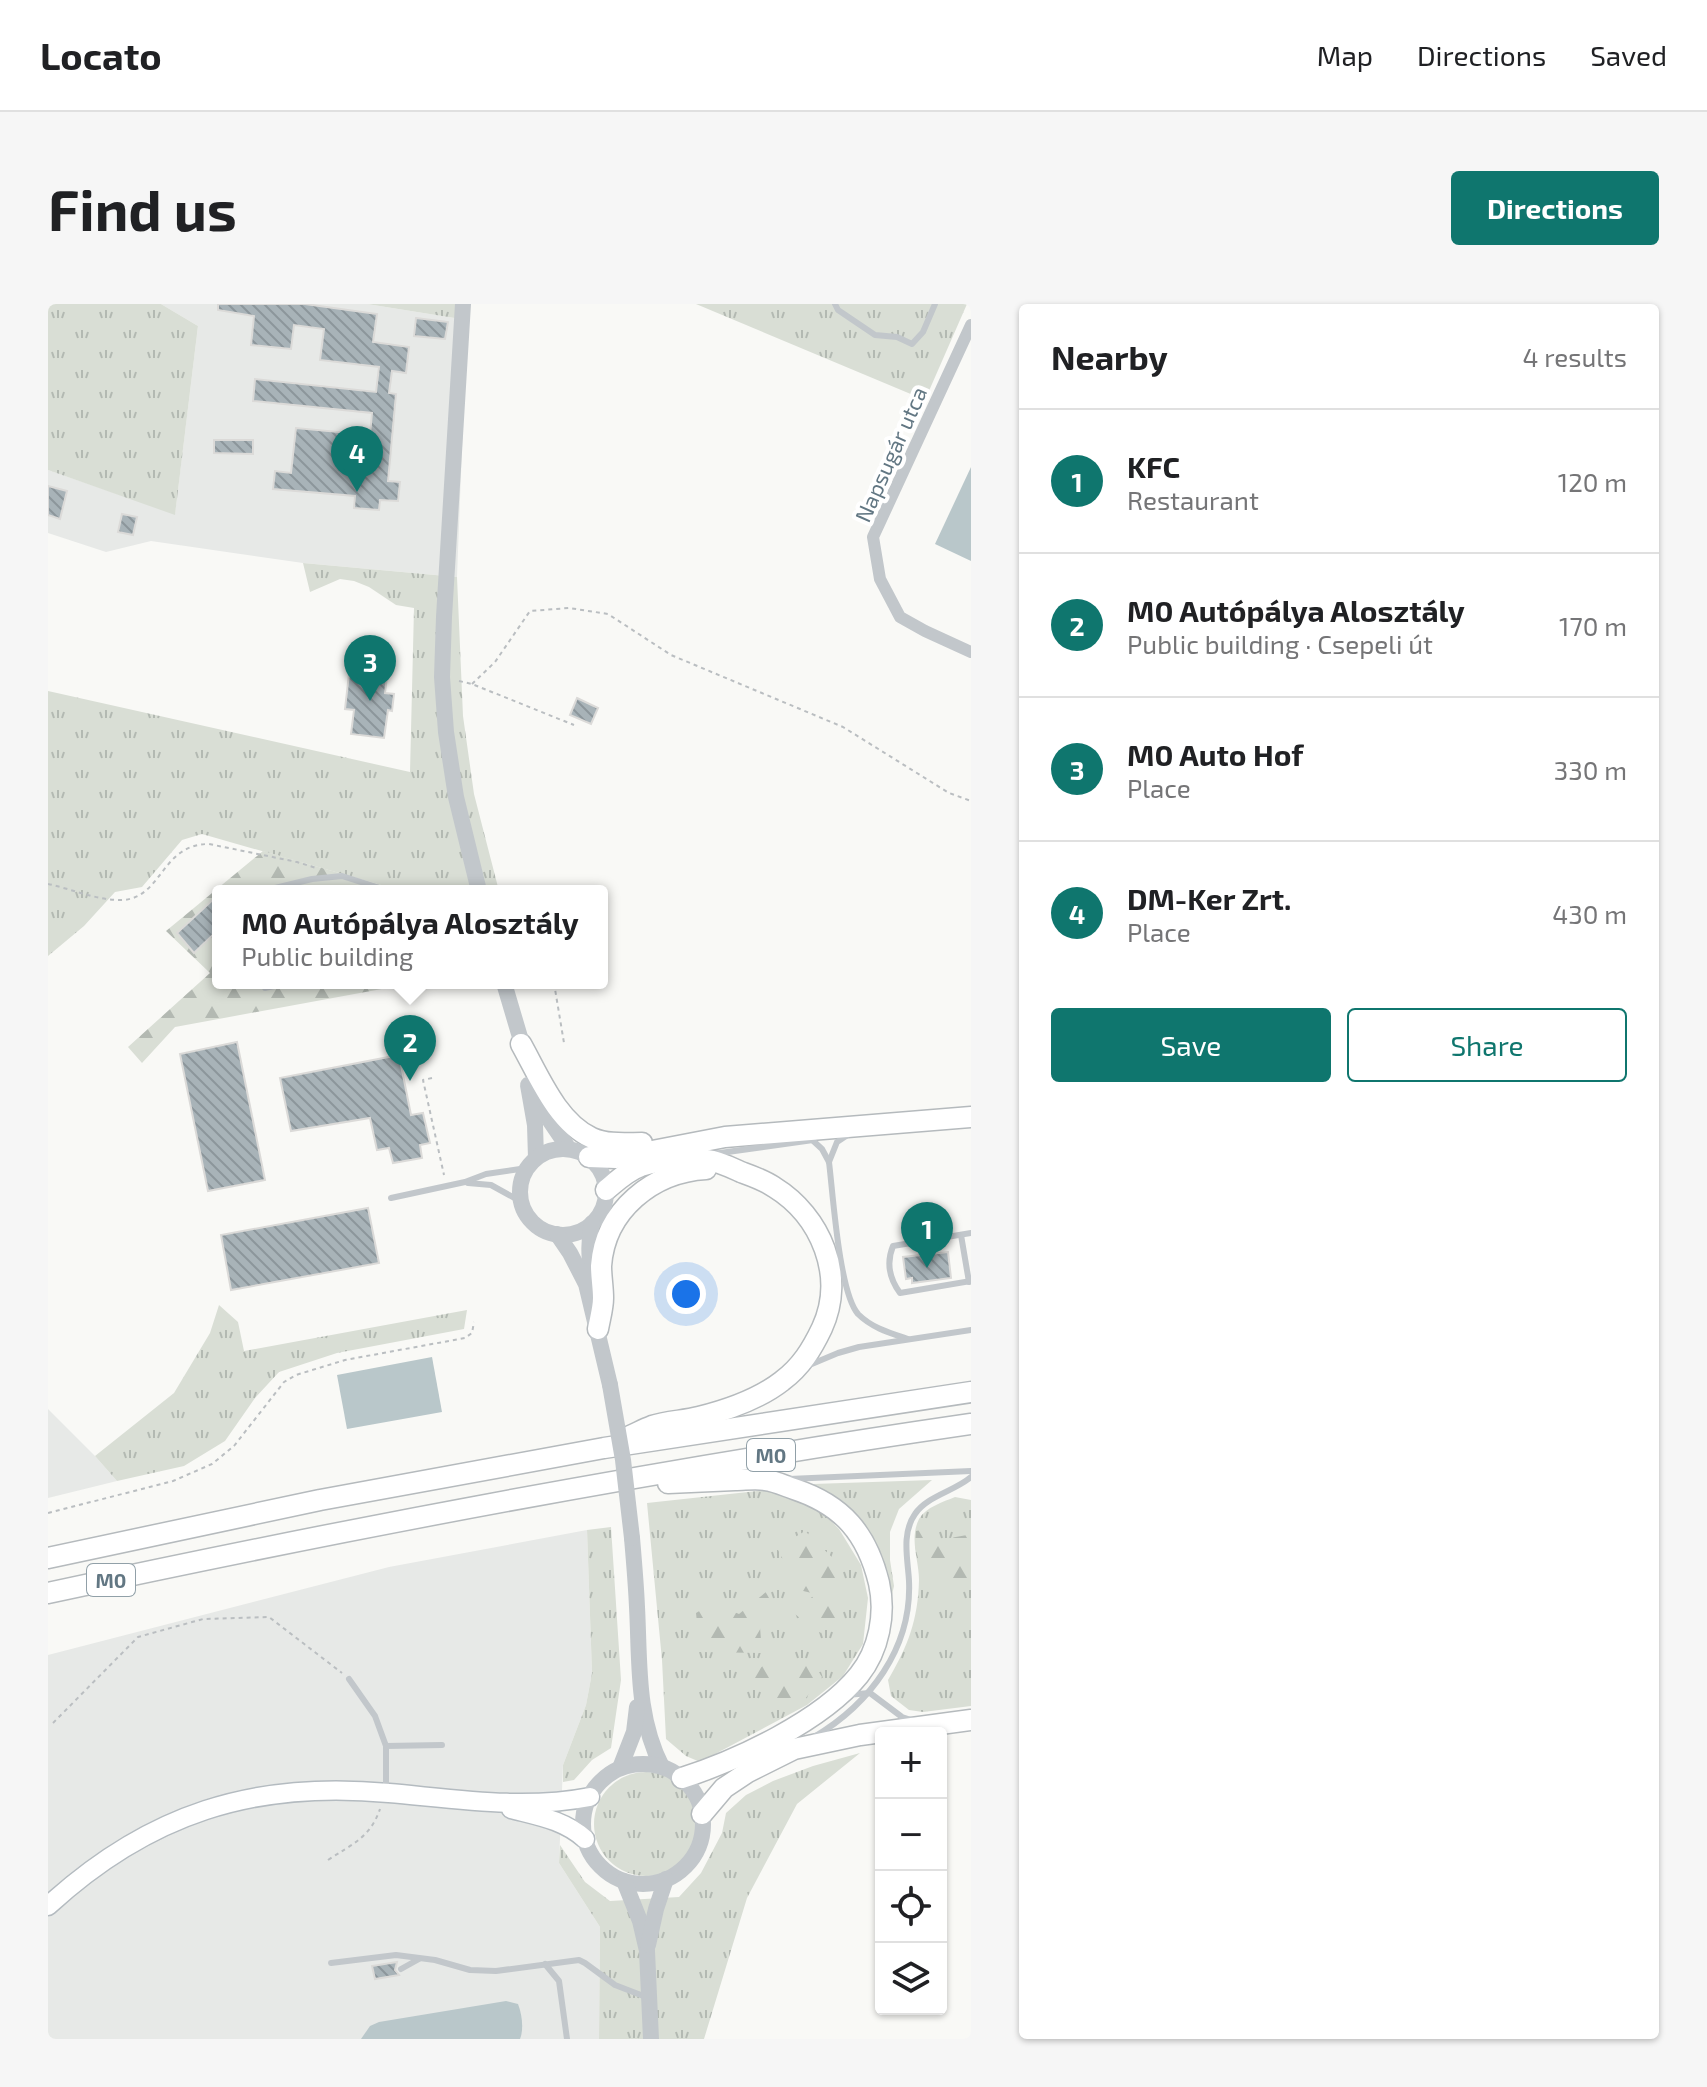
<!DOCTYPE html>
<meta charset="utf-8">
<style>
:root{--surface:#fff;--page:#f6f6f6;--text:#202124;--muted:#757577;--line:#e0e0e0;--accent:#0f766e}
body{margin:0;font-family:"Exo 2",sans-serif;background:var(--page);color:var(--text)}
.controls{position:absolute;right:24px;bottom:24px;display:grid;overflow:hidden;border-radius:8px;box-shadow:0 2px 6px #0004}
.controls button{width:72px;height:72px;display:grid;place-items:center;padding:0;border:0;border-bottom:2px solid var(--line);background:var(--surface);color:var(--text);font:40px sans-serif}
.you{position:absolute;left:638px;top:990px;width:28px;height:28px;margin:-20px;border:6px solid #fff;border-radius:50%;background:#1a73e8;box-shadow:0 0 0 12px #1a73e833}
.badge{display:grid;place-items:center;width:52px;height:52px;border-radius:50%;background:var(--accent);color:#fff;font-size:26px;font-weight:700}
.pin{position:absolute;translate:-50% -66px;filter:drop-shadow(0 2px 4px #0008)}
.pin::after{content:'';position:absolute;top:42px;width:28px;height:24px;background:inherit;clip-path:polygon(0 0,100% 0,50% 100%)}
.popup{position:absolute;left:164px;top:581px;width:396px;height:104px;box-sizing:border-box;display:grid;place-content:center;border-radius:8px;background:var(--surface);filter:drop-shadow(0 2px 6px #0005);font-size:26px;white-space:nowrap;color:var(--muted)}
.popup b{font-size:30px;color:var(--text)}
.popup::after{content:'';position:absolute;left:50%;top:100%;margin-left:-16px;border:16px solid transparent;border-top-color:var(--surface)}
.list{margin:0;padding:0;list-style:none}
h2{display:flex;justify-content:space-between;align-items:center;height:104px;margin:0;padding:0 32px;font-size:34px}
h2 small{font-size:26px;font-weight:400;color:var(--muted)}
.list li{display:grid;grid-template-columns:52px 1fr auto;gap:24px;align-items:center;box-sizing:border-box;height:144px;padding:0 32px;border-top:2px solid var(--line)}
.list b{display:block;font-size:30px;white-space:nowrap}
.list p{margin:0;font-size:26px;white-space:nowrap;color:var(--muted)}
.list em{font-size:26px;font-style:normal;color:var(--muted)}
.actions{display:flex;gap:16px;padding:24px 32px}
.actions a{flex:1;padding:18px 0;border:2px solid var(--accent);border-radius:8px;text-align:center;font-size:28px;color:var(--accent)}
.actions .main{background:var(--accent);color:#fff}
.icon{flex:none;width:44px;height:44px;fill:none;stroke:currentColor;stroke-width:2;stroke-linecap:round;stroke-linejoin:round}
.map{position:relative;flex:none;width:923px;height:1735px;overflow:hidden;border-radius:8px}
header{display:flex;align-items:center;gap:48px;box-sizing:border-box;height:112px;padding:0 40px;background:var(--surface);border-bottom:2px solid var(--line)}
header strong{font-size:38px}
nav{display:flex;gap:44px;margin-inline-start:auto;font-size:28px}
.intro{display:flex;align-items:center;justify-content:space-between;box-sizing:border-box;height:192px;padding:0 48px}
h1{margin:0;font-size:56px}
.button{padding:20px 36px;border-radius:8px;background:var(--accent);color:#fff;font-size:28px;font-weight:700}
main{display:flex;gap:48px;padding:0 48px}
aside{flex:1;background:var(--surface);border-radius:8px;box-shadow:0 2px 6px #0004}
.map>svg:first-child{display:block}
</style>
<header>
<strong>Locato</strong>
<nav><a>Map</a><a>Directions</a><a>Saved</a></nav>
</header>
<div class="intro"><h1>Find us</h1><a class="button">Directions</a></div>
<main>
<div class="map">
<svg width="923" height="1735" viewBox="0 0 923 1735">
<defs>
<pattern id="grass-tufts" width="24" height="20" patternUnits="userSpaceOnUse" patternTransform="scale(2)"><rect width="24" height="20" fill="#d9ded5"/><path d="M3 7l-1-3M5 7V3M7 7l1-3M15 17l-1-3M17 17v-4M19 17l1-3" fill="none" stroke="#b3b9b2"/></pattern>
<pattern id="forest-firs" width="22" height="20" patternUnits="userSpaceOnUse" patternTransform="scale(2)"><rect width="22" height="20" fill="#d9ded5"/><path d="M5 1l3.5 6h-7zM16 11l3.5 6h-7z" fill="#b3b9b2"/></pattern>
<pattern id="building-back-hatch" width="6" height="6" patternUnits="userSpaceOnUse" patternTransform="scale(2)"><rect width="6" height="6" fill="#a8b3b8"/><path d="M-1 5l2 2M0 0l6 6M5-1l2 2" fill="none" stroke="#8c969b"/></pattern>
</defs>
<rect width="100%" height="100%" fill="#f9f9f6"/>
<g fill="#e7e9e7">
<path d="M 113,0 L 319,0 L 419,16 L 409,273 L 255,259 L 103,237 L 58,248 L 0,229 L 0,166 L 127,210 L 150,22 Z"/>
<path d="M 0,1105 L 47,1152 L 69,1177 L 0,1194 Z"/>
<path d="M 539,1226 L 544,1369 L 538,1401 L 515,1461 L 511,1559 L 552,1623 L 551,1735 L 0,1735 L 0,1351 L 341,1263 Z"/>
</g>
<g fill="url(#grass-tufts)">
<path d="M 0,0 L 113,0 L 150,22 L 127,211 L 0,166 Z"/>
<path d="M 319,0 L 422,0 L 419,16 Z"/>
<path d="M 648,0 L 919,0 L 877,96 Z"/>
<path d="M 255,259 L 409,273 L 415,412 L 426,490 L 451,587 L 354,587 L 154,530 L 134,536 L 94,583 L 67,588 L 36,622 L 0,652 L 0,387 L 362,468 L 366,304 L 348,301 L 321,283 L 306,277 L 292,275 L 262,288 Z"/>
<path d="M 171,1001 L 190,1018 L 196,1047 L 419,1006 L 416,1025 L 289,1049 L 231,1068 L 207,1094 L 177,1137 L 136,1162 L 69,1177 L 47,1152 L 126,1089 L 162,1029 Z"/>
<path d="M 884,1176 L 851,1205 L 842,1228 L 842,1256 L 846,1282 L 840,1308 L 793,1198 L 765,1180 Z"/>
<path d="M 727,1185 L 769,1203 L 791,1225 L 813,1261 L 820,1294 L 815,1340 L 795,1372 L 759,1401 L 652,1458 L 638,1452 L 618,1435 L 614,1356 L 599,1199 Z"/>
<path d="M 907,1193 L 923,1196 L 923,1402 L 875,1408 L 861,1406 L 843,1392 L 840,1376 C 860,1342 870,1316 871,1276 C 871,1256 861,1235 871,1215 C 878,1203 895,1198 907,1193 Z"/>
<path d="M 563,1223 L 573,1376 L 563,1444 L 544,1456 L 526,1476 L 515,1478 L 515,1461 L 538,1401 L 544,1369 L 539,1226 Z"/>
<path d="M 812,1449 L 749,1500 L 699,1594 L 656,1735 L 551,1735 L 552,1623 L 511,1559 L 512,1541 L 537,1578 L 562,1597 L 631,1593 L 653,1569 L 674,1529 L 678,1509 L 698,1491 L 725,1477 L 765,1462 Z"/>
<circle cx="598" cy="1520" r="52"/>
</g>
<g fill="url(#forest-firs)">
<path d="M 215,547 L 354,587 L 170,587 L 170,679 L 352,680 L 350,682 L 127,723 L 94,759 L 80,743 L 162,669 L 118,627 Z"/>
<path d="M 877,1225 L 891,1236 L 919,1231 L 923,1233 L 923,1280 L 911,1284 L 874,1268 L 867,1243 L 868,1227 Z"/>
<path d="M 757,1227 L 794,1263 L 795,1307 L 773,1329 L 744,1308 L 768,1290 L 751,1286 L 729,1244 Z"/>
<path d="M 718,1288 L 728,1301 L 712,1323 L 714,1349 L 652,1348 L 648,1309 L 665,1299 L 691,1310 Z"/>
<path d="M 762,1355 L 774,1373 L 757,1395 L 736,1406 L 703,1372 L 719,1358 Z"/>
</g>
<g fill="#b9c7ca">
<path d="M 923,163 L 923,257 L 887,240 Z"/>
<path d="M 384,1053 L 394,1108 L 299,1125 L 289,1071 Z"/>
<path d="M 458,1697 L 470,1700 C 474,1710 476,1725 472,1735 L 313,1735 L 322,1722 L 331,1718 Z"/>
</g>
<g fill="url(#building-back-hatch)" stroke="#dbdad8" stroke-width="2">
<path d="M 170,0 L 257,0 L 329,10 L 325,38 L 361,43 L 358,69 L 344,67 L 341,89 L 348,90 L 340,177 L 352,178 L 350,197 L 332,196 L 331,206 L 306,204 L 307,192 L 225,185 L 227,167 L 243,169 L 248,124 L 322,131 L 324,109 L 205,97 L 207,75 L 328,88 L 331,63 L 272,56 L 276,25 L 246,21 L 243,45 L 203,41 L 206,12 L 170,6 Z"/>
<path d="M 368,14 L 400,18 L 397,35 L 366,32 Z"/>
<path d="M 166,136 L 205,136 L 205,150 L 166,149 Z"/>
<path d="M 0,182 L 19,187 L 12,215 L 0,211 Z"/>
<path d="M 74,210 L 89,213 L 85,231 L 70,228 Z"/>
<path d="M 302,361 L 340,365 L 337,389 L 346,390 L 344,407 L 340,406 L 336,434 L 303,430 L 306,406 L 297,405 Z"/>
<path d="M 529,394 L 550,404 L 543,420 L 522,411 Z"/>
<path d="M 170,591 L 170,626 L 146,649 L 129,629 Z"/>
<path d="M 189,738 L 217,876 L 160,887 L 132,750 Z"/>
<path d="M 351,751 L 363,811 L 375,809 L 382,839 L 372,841 L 374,854 L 345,859 L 341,844 L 329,846 L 322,814 L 243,827 L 232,774 Z"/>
<path d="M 320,904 L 331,959 L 183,986 L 173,931 Z"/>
<path d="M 900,948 L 903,974 L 864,979 L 864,974 L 858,975 L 855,953 Z"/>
<path d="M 349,1658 L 347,1666 L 351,1671 L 327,1675 L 324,1662 Z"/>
</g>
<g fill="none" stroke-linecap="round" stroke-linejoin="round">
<g stroke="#b4bbc0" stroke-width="21">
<g id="secondary">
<path d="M 463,1505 C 490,1512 516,1516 537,1535"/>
<path d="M 0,1602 C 100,1510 206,1476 341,1489 C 408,1495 475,1506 542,1493"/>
</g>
</g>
<g stroke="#b5babd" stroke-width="23">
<g id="trunk">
<path d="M 473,740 C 491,772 509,818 544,834 C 560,841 578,839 594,839"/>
<path d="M 541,853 L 568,854 L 677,833 L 923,813"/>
<path d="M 558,886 C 569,877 579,867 593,862 C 612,856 638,853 659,856 C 670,857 682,863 693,868 C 704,872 716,876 726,883 C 773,912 798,972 774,1024 C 764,1045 753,1063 734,1077 C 711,1095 679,1106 651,1113 C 636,1117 619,1117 604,1122 C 596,1125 589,1129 582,1132"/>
<path d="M 550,1025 C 552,1014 555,1004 555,994 C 555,983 553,973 553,962 C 557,906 605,868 658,865"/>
<path d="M 620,1179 C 642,1178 665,1177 687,1176 C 697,1176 708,1174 717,1176 C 727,1177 737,1182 746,1185 C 795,1201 819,1230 831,1279 C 838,1310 831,1346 811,1371 C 774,1417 690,1456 634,1474"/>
<path d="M 0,1254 L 272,1196 L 556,1144 L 923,1088"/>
<path d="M 0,1289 C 306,1223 613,1165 923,1120"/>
<path d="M 654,1510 L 676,1484 L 700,1468 L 746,1445 L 812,1431 L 923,1416"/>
</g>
</g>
<g stroke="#babec1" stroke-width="2" stroke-dasharray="4 4" stroke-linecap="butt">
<path d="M 411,377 L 424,380 L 526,421"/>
<path d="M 424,380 L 447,358 L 482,307 L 521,304 L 560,310 L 623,351 L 795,423 L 901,489 L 923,497"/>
<path d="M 0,580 C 24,585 50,597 75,596 C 115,593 113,540 161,540 L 249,558 L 268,564"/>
<path d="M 506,679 L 516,739"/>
<path d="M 384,774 L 375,776 L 396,871"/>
<path d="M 0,1209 L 125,1177 L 164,1160 L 186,1142 L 236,1078 L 248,1071 L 297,1056 L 417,1034 L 424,1029 L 426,1018"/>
<path d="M 5,1419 L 90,1333 L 155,1315 L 221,1313 L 294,1369"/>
<path d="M 280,1556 C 304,1540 322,1534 332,1505"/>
</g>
<g stroke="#c2c7cb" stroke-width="6">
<path d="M 787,0 L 790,6 L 827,31 L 849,33 L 864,40 L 875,28 L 887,0"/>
<path d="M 215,587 L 264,575 L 294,572 L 341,587"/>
<path d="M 217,684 L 239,679"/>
<path d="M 761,833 L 774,845 L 781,858 C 785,890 791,988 810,1010 C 824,1024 842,1029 860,1035"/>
<path d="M 665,850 L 765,836"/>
<path d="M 781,858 L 789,838 L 801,830"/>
<path d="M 420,879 L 443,881 L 472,897"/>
<path d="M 343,894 L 417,878 L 438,870 L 479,864"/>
<path d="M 923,929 L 845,942 C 838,959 841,974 852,989 L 923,977"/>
<path d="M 913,931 L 921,978"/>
<path d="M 759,1062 L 790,1049 L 811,1043 L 923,1026"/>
<path d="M 741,1175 L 923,1167"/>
<path d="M 301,1375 L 327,1412 L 338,1442 L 338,1485"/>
<path d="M 798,1391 L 822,1389 L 854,1413 L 866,1417"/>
<path d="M 766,1433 C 822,1400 864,1344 861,1277 C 860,1256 853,1230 867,1210 C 879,1192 907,1187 923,1173"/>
<path d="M 338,1442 L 394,1441"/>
<path d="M 283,1659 L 348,1651 L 387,1656 L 422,1666 L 448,1667 L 531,1656 L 537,1659 L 567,1681 L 598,1693"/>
<path d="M 497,1660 L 511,1677 L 519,1735"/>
<path d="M 353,1665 L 371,1655"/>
</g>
<path stroke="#c2c7cb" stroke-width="12" d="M 923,21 L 825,233 L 832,275 L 852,313 L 877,327 L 923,348"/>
<g stroke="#c2c7cb" stroke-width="16">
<path d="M 415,0 L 396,313 L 394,373 L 398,428 L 408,493 L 431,587"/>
<path d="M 456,679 L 477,750"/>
<path d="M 487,779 L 502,817 L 521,845"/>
<path d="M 480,781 L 487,821 L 488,854"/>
<circle cx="515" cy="888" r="43"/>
<path d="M 544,919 C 539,941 542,961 545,983"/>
<path d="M 509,930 L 522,949 L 538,980 L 562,1081"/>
<path d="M 584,1234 C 586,1257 588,1280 589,1303 C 592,1359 588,1412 614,1463"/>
<circle cx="595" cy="1520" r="60"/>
<path d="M 572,1464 L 586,1428 L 589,1403"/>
<path d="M 576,1577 L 592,1617 L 599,1647 L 603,1735"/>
<path d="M 600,1641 L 608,1605 L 618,1575"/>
</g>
<use href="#secondary" stroke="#fff" stroke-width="18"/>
<use href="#trunk" stroke="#fff" stroke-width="20"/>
<path stroke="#c2c7cb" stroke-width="16" d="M 562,1081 L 575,1156 L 584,1234"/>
</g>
<g text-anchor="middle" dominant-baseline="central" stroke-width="8" stroke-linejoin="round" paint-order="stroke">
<g fill="#fff" stroke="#91a0a8" stroke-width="2">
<rect x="699" y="1135" width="48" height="32" rx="6"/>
<rect x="39" y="1260" width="48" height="32" rx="6"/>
</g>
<g font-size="20" font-weight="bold" fill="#627783">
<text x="723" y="1151">M0</text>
<text x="63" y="1276">M0</text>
</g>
<g font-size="22" fill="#627783" stroke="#fff">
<text transform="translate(842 150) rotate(-66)">Napsugár utca</text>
</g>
</g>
</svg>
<div class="controls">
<button>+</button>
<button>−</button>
<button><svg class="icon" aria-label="locate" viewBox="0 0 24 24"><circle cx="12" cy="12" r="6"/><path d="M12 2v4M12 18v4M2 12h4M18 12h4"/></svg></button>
<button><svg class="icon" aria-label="layers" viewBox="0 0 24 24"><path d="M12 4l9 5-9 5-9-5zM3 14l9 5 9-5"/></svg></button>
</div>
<div class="you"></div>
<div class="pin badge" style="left:879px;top:964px">1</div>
<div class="pin badge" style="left:362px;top:777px">2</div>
<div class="popup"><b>M0 Autópálya Alosztály</b>Public building</div>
<div class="pin badge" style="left:322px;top:397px">3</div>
<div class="pin badge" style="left:309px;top:188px">4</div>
</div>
<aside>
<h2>Nearby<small>4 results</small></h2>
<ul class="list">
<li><span class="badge">1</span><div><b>KFC</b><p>Restaurant</p></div><em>120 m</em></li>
<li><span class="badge">2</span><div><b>M0 Autópálya Alosztály</b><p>Public building · Csepeli út</p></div><em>170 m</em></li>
<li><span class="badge">3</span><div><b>M0 Auto Hof</b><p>Place</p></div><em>330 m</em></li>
<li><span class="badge">4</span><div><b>DM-Ker Zrt.</b><p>Place</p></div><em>430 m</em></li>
</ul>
<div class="actions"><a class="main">Save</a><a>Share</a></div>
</aside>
</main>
